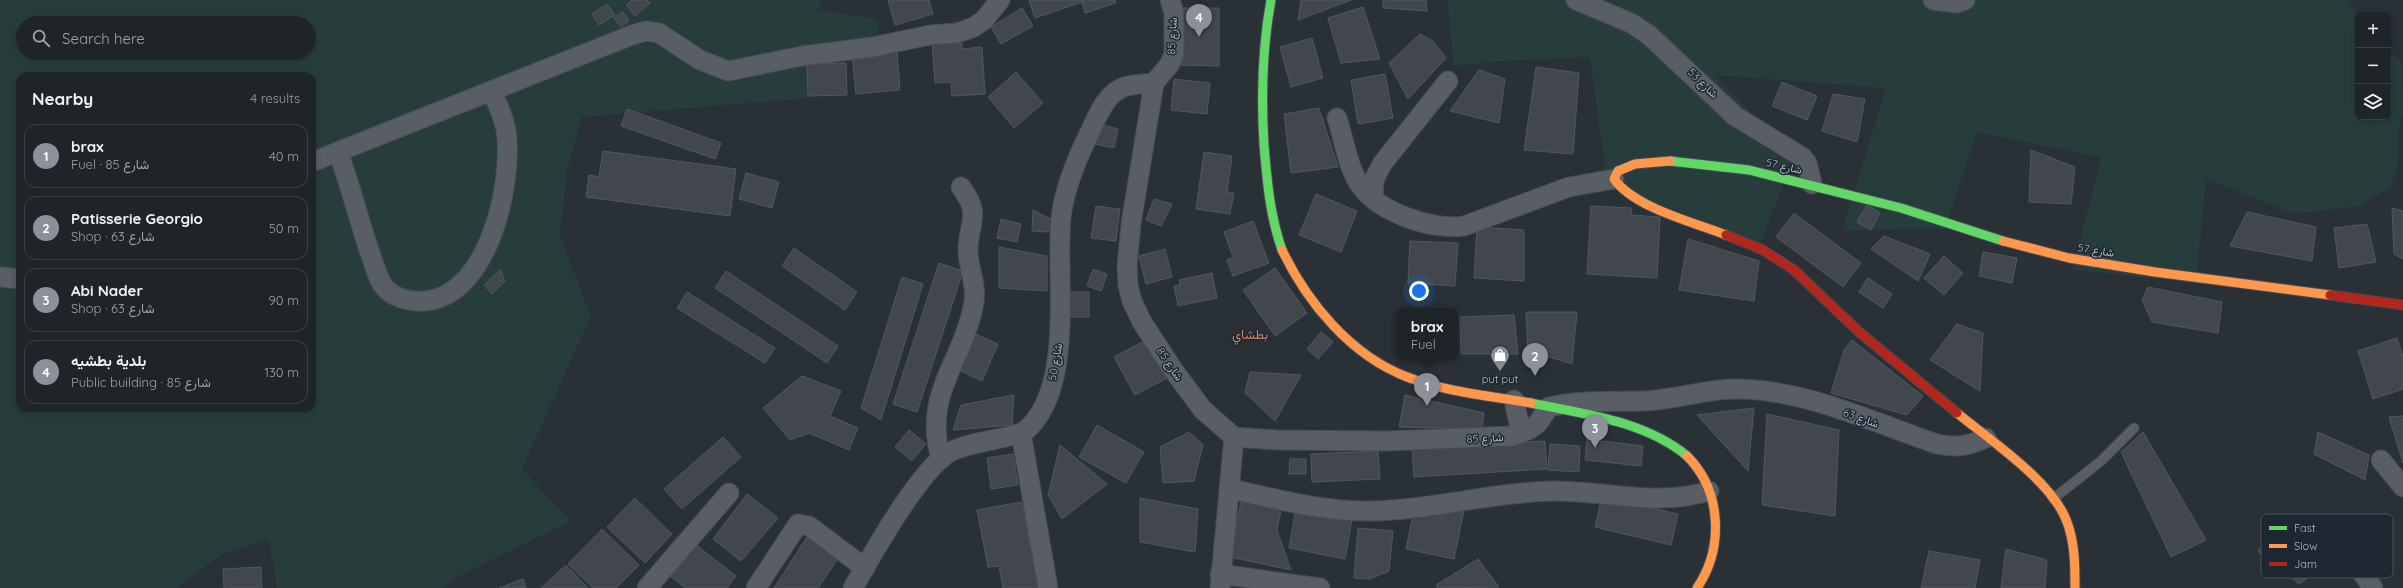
<!DOCTYPE html>
<meta charset="utf-8">
<style>
:root{--surface:#1f2428;--page:#2c3034;--text:#f1f3f6;--muted:#a1a4a8;--line:#3c4145;--accent:#8c9099}
body{margin:0;font-family:Quicksand,Vazirmatn,sans-serif;background:var(--page);color:var(--text)}
.controls{position:absolute;right:12px;top:12px;display:grid;overflow:hidden;border-radius:8px;box-shadow:0 2px 6px #0003}
.controls button{width:36px;height:36px;display:grid;place-items:center;padding:0;border:0;border-bottom:1px solid var(--line);background:var(--surface);color:var(--text);font:20px sans-serif}
.you{position:absolute;left:1419px;top:291px;width:14px;height:14px;margin:-10px;border:3px solid #fff;border-radius:50%;background:#1a73e8;box-shadow:0 0 0 6px #1a73e833}
.badge{display:grid;place-items:center;width:26px;height:26px;border-radius:50%;background:var(--accent);color:#fff;font-size:13px;font-weight:700}
.pin{position:absolute;translate:-50% -33px;filter:drop-shadow(0 1px 2px #0008)}
.pin::after{content:'';position:absolute;top:21px;width:14px;height:12px;background:inherit;clip-path:polygon(0 0,100% 0,50% 100%)}
.popup{position:absolute;left:1396px;top:308px;width:62px;height:52px;box-sizing:border-box;display:grid;place-content:center;border-radius:8px;background:var(--surface);filter:drop-shadow(0 1px 3px #0005);font-size:13px;white-space:nowrap;color:var(--muted)}
.popup b{font-size:15px;color:var(--text)}
.popup::after{content:'';position:absolute;left:50%;top:100%;margin-left:-8px;border:8px solid transparent;border-top-color:var(--surface)}
.list{margin:0;padding:0;list-style:none}
h2{display:flex;justify-content:space-between;align-items:center;height:52px;margin:0;padding:0 16px;font-size:17px}
h2 small{font-size:13px;font-weight:400;color:var(--muted)}
.list li{display:grid;grid-template-columns:26px 1fr auto;gap:12px;align-items:center;box-sizing:border-box;height:64px;margin:0 8px 8px;padding:0 8px;border:1px solid var(--line);border-radius:12px}
.list b{display:block;font-size:15px;white-space:nowrap}
.list p{margin:0;font-size:13px;white-space:nowrap;color:var(--muted)}
.list em{font-size:13px;font-style:normal;color:var(--muted)}
.icon{flex:none;width:22px;height:22px;fill:none;stroke:currentColor;stroke-width:2;stroke-linecap:round;stroke-linejoin:round}
.map{position:relative;flex:none;width:2403px;height:588px;overflow:hidden}
.search{position:absolute;background:var(--surface);box-shadow:0 2px 6px #0003;left:16px;top:16px;width:300px;height:44px;display:flex;align-items:center;gap:10px;box-sizing:border-box;padding:0 14px;border-radius:22px;color:var(--muted);font-size:15px}
.panel{position:absolute;background:var(--surface);box-shadow:0 2px 6px #0003;left:16px;top:72px;width:300px;height:340px;border-radius:12px}
.map>svg:first-child{display:block}
</style>
<div class="map">
<svg width="2403" height="588" viewBox="0 0 2403 588">
<rect width="100%" height="100%" fill="#293036"/>
<g fill="#273d3c" fill-rule="evenodd">
<path d="M 0,0 L 822,0 L 818,10 L 878,19 L 880,43 L 806,52 L 810,98 L 582,117 L 567,171 L 560,235 L 591,316 L 522,469 L 571,521 L 459,576 L 441,588 L 277,588 L 269,540 L 224,553 L 176,588 L 0,588 ZM 23,23 L 309,23 L 309,53 L 23,53 ZM 20,76 L 312,76 L 312,408 L 20,408 Z"/>
<path d="M 1447,0 L 2349,0 L 2359,15 L 2358,117 L 2388,117 L 2388,48 L 2402,64 L 2403,108 L 2399,129 L 2399,160 L 2391,187 L 2359,206 L 2294,214 L 2206,179 L 2196,283 L 2072,270 L 2101,158 L 1977,132 L 1945,229 L 1842,230 L 1886,88 L 1714,75 L 1794,156 L 1761,243 L 1607,184 L 1590,57 L 1505,61 L 1454,66 Z"/>
</g>
<g fill="#41474c" stroke="#51585e">
<path d="M 632,0 L 647,0 L 650,3 L 635,16 L 626,5 Z"/>
<path d="M 888,0 L 929,0 L 933,14 L 895,25 Z"/>
<path d="M 1029,0 L 1115,0 L 1116,3 L 1085,13 L 1082,2 L 1035,18 Z"/>
<path d="M 1301,0 L 1351,0 L 1298,20 Z"/>
<path d="M 1383,0 L 1426,0 L 1427,11 L 1383,8 Z"/>
<path d="M 607,4 L 615,15 L 599,25 L 592,14 Z"/>
<path d="M 1363,7 L 1380,59 L 1341,63 L 1328,18 Z"/>
<path d="M 1022,8 L 1033,26 L 1001,44 L 991,27 Z"/>
<path d="M 1180,8 L 1219,8 L 1219,66 L 1180,65 Z"/>
<path d="M 623,12 L 629,21 L 621,27 L 614,18 Z"/>
<path d="M 1420,34 L 1433,41 L 1446,58 L 1408,99 L 1389,63 Z"/>
<path d="M 1312,38 L 1323,78 L 1291,87 L 1280,47 Z"/>
<path d="M 961,40 L 962,49 L 982,47 L 985,94 L 952,96 L 951,82 L 935,83 L 932,42 Z"/>
<path d="M 897,52 L 900,90 L 856,94 L 852,56 Z"/>
<path d="M 846,63 L 847,95 L 808,96 L 807,64 Z"/>
<path d="M 1536,67 L 1579,73 L 1573,154 L 1524,150 Z"/>
<path d="M 1479,70 L 1505,79 L 1499,123 L 1450,111 Z"/>
<path d="M 1016,72 L 1043,103 L 1014,128 L 988,97 Z"/>
<path d="M 1385,74 L 1393,118 L 1358,124 L 1351,80 Z"/>
<path d="M 1174,79 L 1210,83 L 1207,114 L 1171,110 Z"/>
<path d="M 1782,82 L 1817,96 L 1807,120 L 1772,106 Z"/>
<path d="M 1833,94 L 1865,99 L 1857,142 L 1822,131 Z"/>
<path d="M 1319,108 L 1338,167 L 1291,173 L 1284,114 Z"/>
<path d="M 627,109 L 721,143 L 715,159 L 621,126 Z"/>
<path d="M 1099,124 L 1118,129 L 1114,148 L 1095,144 Z"/>
<path d="M 2031,150 L 2075,167 L 2071,204 L 2029,202 Z"/>
<path d="M 603,151 L 736,169 L 730,216 L 586,197 L 589,175 L 599,177 Z"/>
<path d="M 1204,152 L 1232,156 L 1227,192 L 1234,193 L 1230,214 L 1196,209 Z"/>
<path d="M 746,173 L 779,182 L 772,208 L 739,199 Z"/>
<path d="M 1316,194 L 1357,211 L 1341,252 L 1299,235 Z"/>
<path d="M 1154,199 L 1172,204 L 1161,226 L 1146,220 Z"/>
<path d="M 1867,205 L 1880,213 L 1871,230 L 1857,222 Z"/>
<path d="M 1096,206 L 1120,209 L 1116,241 L 1091,238 Z"/>
<path d="M 1591,206 L 1632,208 L 1631,215 L 1660,217 L 1657,278 L 1587,274 Z"/>
<path d="M 2392,208 L 2403,211 L 2403,259 L 2394,254 Z"/>
<path d="M 1033,210 L 1054,221 L 1048,232 L 1032,231 Z"/>
<path d="M 2247,212 L 2316,227 L 2312,261 L 2230,246 Z"/>
<path d="M 1794,213 L 1861,263 L 1843,287 L 1776,237 Z"/>
<path d="M 1001,219 L 1021,224 L 1017,242 L 997,238 Z"/>
<path d="M 1253,221 L 1269,263 L 1233,276 L 1227,260 L 1233,257 L 1224,232 Z"/>
<path d="M 2367,224 L 2376,262 L 2339,268 L 2334,228 Z"/>
<path d="M 1477,227 L 1524,230 L 1524,281 L 1474,278 Z"/>
<path d="M 1884,236 L 1930,254 L 1918,281 L 1871,249 Z"/>
<path d="M 1688,239 L 1759,261 L 1754,301 L 1679,290 Z"/>
<path d="M 1410,241 L 1458,243 L 1455,286 L 1408,283 Z"/>
<path d="M 999,247 L 1047,256 L 1047,291 L 999,288 Z"/>
<path d="M 794,248 L 857,292 L 845,310 L 782,266 Z"/>
<path d="M 1165,249 L 1172,277 L 1146,284 L 1139,256 Z"/>
<path d="M 1983,252 L 2017,258 L 2012,283 L 1979,276 Z"/>
<path d="M 1944,256 L 1963,273 L 1944,295 L 1924,278 Z"/>
<path d="M 939,263 L 963,271 L 917,412 L 893,404 Z"/>
<path d="M 1275,268 L 1307,313 L 1275,336 L 1243,290 Z"/>
<path d="M 1093,269 L 1107,274 L 1101,291 L 1087,286 Z"/>
<path d="M 500,270 L 505,281 L 492,294 L 484,285 Z"/>
<path d="M 726,271 L 838,346 L 827,363 L 715,288 Z"/>
<path d="M 1212,273 L 1217,298 L 1178,306 L 1174,286 L 1180,285 L 1179,280 Z"/>
<path d="M 902,277 L 923,284 L 881,420 L 861,408 Z"/>
<path d="M 1868,278 L 1892,294 L 1883,308 L 1859,292 Z"/>
<path d="M 2148,287 L 2222,302 L 2218,333 L 2152,322 L 2142,300 Z"/>
<path d="M 687,292 L 775,348 L 765,363 L 677,308 Z"/>
<rect x="1068" y="292" width="21" height="25"/>
<path d="M 1526,312 L 1577,312 L 1572,364 L 1528,350 Z"/>
<path d="M 1514,315 L 1518,354 L 1461,354 L 1460,317 Z"/>
<path d="M 1957,324 L 1983,333 L 1980,391 L 1930,360 Z"/>
<path d="M 971,332 L 998,344 L 982,381 L 955,368 Z"/>
<path d="M 1321,332 L 1333,342 L 1318,359 L 1307,349 Z"/>
<path d="M 2397,338 L 2403,357 L 2403,389 L 2373,399 L 2358,351 Z"/>
<path d="M 1146,340 L 1167,378 L 1135,395 L 1114,357 Z"/>
<path d="M 1852,340 L 1923,396 L 1907,415 L 1831,393 L 1844,350 Z"/>
<path d="M 1250,372 L 1301,375 L 1275,421 L 1245,393 Z"/>
<path d="M 802,376 L 841,391 L 830,416 L 858,428 L 849,450 L 809,433 L 790,440 L 763,408 Z"/>
<path d="M 1014,395 L 1012,425 L 953,430 L 961,405 Z"/>
<path d="M 1405,395 L 1484,413 L 1482,429 L 1399,427 Z"/>
<path d="M 1754,408 L 1748,471 L 1697,415 Z"/>
<path d="M 1767,414 L 1839,430 L 1835,516 L 1762,505 Z"/>
<path d="M 2403,416 L 2403,463 L 2389,417 Z"/>
<path d="M 1097,425 L 1144,452 L 1126,483 L 1079,457 Z"/>
<path d="M 909,430 L 926,444 L 912,461 L 895,447 Z"/>
<path d="M 1189,432 L 1203,445 L 1194,481 L 1163,483 L 1160,447 Z"/>
<path d="M 2143,432 L 2206,540 L 2171,557 L 2121,452 Z"/>
<path d="M 2318,432 L 2369,455 L 2365,480 L 2314,454 Z"/>
<path d="M 723,437 L 741,457 L 682,509 L 664,489 Z"/>
<path d="M 1587,439 L 1643,446 L 1641,466 L 1585,460 Z"/>
<path d="M 1545,441 L 1547,469 L 1414,477 L 1412,449 Z"/>
<path d="M 1550,444 L 1580,446 L 1579,472 L 1548,470 Z"/>
<path d="M 1060,445 L 1107,484 L 1062,519 L 1048,495 Z"/>
<path d="M 1378,451 L 1380,479 L 1312,482 L 1311,454 Z"/>
<path d="M 1013,454 L 1018,485 L 991,489 L 987,458 Z"/>
<path d="M 1290,459 L 1306,459 L 1306,474 L 1289,474 Z"/>
<path d="M 747,494 L 778,518 L 741,561 L 713,539 Z"/>
<path d="M 1602,496 L 1678,514 L 1671,545 L 1595,527 Z"/>
<path d="M 1242,497 L 1282,505 L 1277,530 L 1291,570 L 1230,557 Z"/>
<path d="M 635,498 L 672,534 L 645,563 L 607,527 Z"/>
<path d="M 1140,498 L 1198,509 L 1195,552 L 1140,542 Z"/>
<path d="M 1022,502 L 1038,588 L 1003,588 L 999,566 L 988,567 L 977,510 Z"/>
<path d="M 1296,508 L 1352,519 L 1345,559 L 1289,548 Z"/>
<path d="M 1464,510 L 1454,559 L 1406,549 L 1413,514 Z"/>
<path d="M 2280,518 L 2334,560 L 2299,584 L 2258,552 Z"/>
<path d="M 1358,528 L 1393,531 L 1389,571 L 1370,579 L 1354,578 Z"/>
<path d="M 602,529 L 639,565 L 616,588 L 593,588 L 568,564 Z"/>
<path d="M 807,537 L 839,557 L 818,588 L 774,588 Z"/>
<path d="M 696,545 L 736,576 L 727,588 L 686,588 L 671,577 Z"/>
<path d="M 2006,549 L 2047,560 L 2045,588 L 2001,588 Z"/>
<path d="M 1929,551 L 1980,560 L 1975,588 L 1921,588 Z"/>
<path d="M 1478,559 L 1499,587 L 1438,588 L 1436,585 Z"/>
<path d="M 566,565 L 588,588 L 541,588 Z"/>
<path d="M 261,567 L 262,588 L 224,588 L 223,569 Z"/>
<path d="M 523,579 L 526,588 L 499,588 Z"/>
</g>
<g fill="none" stroke-linecap="round" stroke-linejoin="round">
<g stroke="#474c51" stroke-width="11">
<path id="lane" d="M 2053,499 L 2101,461 L 2134,428"/>
</g>
<g stroke="#474c51" stroke-width="21">
<g id="street">
<path d="M 1170,0 L 1174,13 L 1174,54 L 1170,64 L 1154,83 L 1131,224 L 1127,266 L 1128,285 L 1132,301 L 1142,322 L 1174,371 L 1203,410 L 1234,437 L 1277,440 L 1386,441 L 1513,436 L 1530,429 L 1538,423 L 1549,407 C 1581,400 1610,402 1643,401 C 1673,400 1702,390 1733,389 C 1803,388 1872,422 1937,444 C 1957,448 1968,446 1986,438"/>
<path d="M 1576,0 L 1631,23 L 1649,35 L 1735,116 L 1802,157 L 1807,163 L 1812,184"/>
<path d="M 1933,0 L 1956,3 L 1965,0"/>
<path d="M 1337,118 C 1344,139 1347,164 1358,182 C 1376,212 1432,231 1464,226 L 1569,187 L 1614,179"/>
<path d="M 338,152 C 350,184 358,217 369,250 C 373,260 376,274 382,284 C 389,295 403,300 416,301 C 487,306 514,184 506,130 C 504,117 497,104 492,91"/>
<path d="M 312,162 L 632,35 L 646,31 L 659,33 L 700,60 L 728,71 L 802,56 L 873,47 L 930,35 L 957,33 L 974,27 L 984,20 L 1000,0"/>
<path d="M 1373,198 L 1374,180 L 1382,164 L 1448,81"/>
<path d="M 0,277 L 20,279"/>
<path d="M 1514,400 L 1521,433"/>
<path d="M 1021,433 L 1048,588"/>
<path d="M 941,459 C 922,392 964,362 974,302 C 977,283 967,266 968,247 C 970,219 981,215 961,187"/>
<path d="M 2381,460 L 2403,487"/>
<path d="M 1231,489 C 1276,499 1324,512 1371,511 C 1432,510 1493,492 1554,491 C 1608,491 1657,507 1709,491"/>
<path d="M 2347,551 L 2373,588"/>
<path d="M 1220,574 L 1320,588"/>
<path d="M 647,588 L 729,493"/>
<path d="M 756,588 L 798,524 L 809,526 L 865,568"/>
<path d="M 853,588 C 872,555 919,470 950,452 C 968,442 1002,440 1024,432 C 1076,390 1055,277 1061,218 C 1064,189 1077,158 1090,132 C 1097,117 1106,93 1124,87 C 1133,84 1144,84 1154,83"/>
<path d="M 1220,588 L 1234,437"/>
</g>
</g>
<g stroke="#474c51" stroke-width="11">
<g id="fast">
<path d="M 1271,0 C 1262,49 1261,96 1264,145 C 1267,181 1270,216 1282,250"/>
<path d="M 1670,161 L 1749,170 L 1901,208 L 2003,241"/>
<path d="M 1531,403 C 1584,414 1645,421 1687,456"/>
</g>
</g>
<g stroke="#474c51" stroke-width="11">
<g id="slow">
<path d="M 1670,161 L 1635,164 L 1618,171 L 1614,179 C 1635,208 1693,222 1726,235"/>
<path d="M 2003,241 L 2069,258 L 2155,272 L 2330,295"/>
<path d="M 1282,250 C 1307,302 1350,355 1407,377 C 1446,392 1490,396 1531,403"/>
<path d="M 1957,413 C 1990,440 2053,482 2067,522 C 2075,543 2075,566 2075,588"/>
<path d="M 1687,456 C 1722,491 1724,548 1697,588"/>
</g>
</g>
<g stroke="#474c51" stroke-width="11">
<g id="jam">
<path d="M 1726,235 L 1763,250 L 1794,270 L 1858,331 L 1957,413"/>
<path d="M 2330,295 L 2403,305"/>
</g>
</g>
<use href="#lane" stroke="#595e64" stroke-width="9"/>
<use href="#street" stroke="#595e64" stroke-width="19"/>
<use href="#fast" stroke="#63d668" stroke-width="9"/>
<use href="#slow" stroke="#ff974d" stroke-width="9"/>
<use href="#jam" stroke="#b3261e" stroke-width="9"/>
</g>
<defs>
<g id="shop-pin" transform="scale(1)"><path d="M0 17L-7.5 6A9.5 9.5 0 1 1 7.5 6Z" fill="#838c94" stroke="#1d2731"/><path d="M-5-2.5h2.3a2.7 3.5 0 0 1 5.4 0H5L5.5 6h-11ZM-1.5-2.5h3a1.5 2.3 0 0 0-3 0Z" fill="#fff"/></g>
</defs>
<g fill-rule="evenodd">
<use href="#shop-pin" x="1500" y="355"/>
</g>
<g text-anchor="middle" dominant-baseline="central" stroke-width="3" stroke-linejoin="round" paint-order="stroke">
<g font-size="11" fill="#b3bdc7" stroke="#1d2731">
<text transform="translate(1172 36) rotate(-87)">شارع 85</text>
<text transform="translate(1703 83) rotate(44)">شارع 53</text>
<text transform="translate(1784 166) rotate(13)">شارع 57</text>
<text transform="translate(2096 250) rotate(9)">شارع 57</text>
<text transform="translate(1055 362) rotate(-80)">شارع 50</text>
<text transform="translate(1170 364) rotate(56)">شارع 85</text>
<text transform="translate(1861 418) rotate(20)">شارع 63</text>
<text transform="translate(1485 438) rotate(-3)">شارع 85</text>
</g>
<g font-size="11" fill="#b3bdc7" stroke="#1d2731">
<text x="1500" y="379">put put</text>
</g>
<g font-size="13" fill="#d18564" stroke="#1d2731">
<text x="1250" y="334">بطشاي</text>
</g>
</g>
<rect x="2261" y="514" width="132" height="64" rx="6" fill="#1d2731" stroke="#4a545e" stroke-width="1"/>
<rect x="2269" y="526" width="18" height="4" fill="#63d668"/>
<rect x="2269" y="544" width="18" height="4" fill="#ff974d"/>
<rect x="2269" y="562" width="18" height="4" fill="#b3261e"/>
<g font-size="11" fill="#b3bdc7">
<text x="2294" y="532">Fast</text>
<text x="2294" y="550">Slow</text>
<text x="2294" y="568">Jam</text>
</g>
</svg>
<div class="controls">
<button>+</button>
<button>−</button>
<button><svg class="icon" aria-label="layers" viewBox="0 0 24 24"><path d="M12 4l9 5-9 5-9-5zM3 14l9 5 9-5"/></svg></button>
</div>
<div class="you"></div>
<div class="pin badge" style="left:1427px;top:406px">1</div>
<div class="popup"><b>brax</b>Fuel</div>
<div class="pin badge" style="left:1535px;top:376px">2</div>
<div class="pin badge" style="left:1595px;top:448px">3</div>
<div class="pin badge" style="left:1199px;top:37px">4</div>
<div class="search"><svg class="icon" aria-label="search" viewBox="0 0 24 24"><circle cx="10" cy="10" r="6"/><path d="M15 15l6 6"/></svg>Search here</div>
<section class="panel">
<h2>Nearby<small>4 results</small></h2>
<ul class="list">
<li><span class="badge">1</span><div><b>brax</b><p>Fuel · شارع 85</p></div><em>40 m</em></li>
<li><span class="badge">2</span><div><b>Patisserie Georgio</b><p>Shop · شارع 63</p></div><em>50 m</em></li>
<li><span class="badge">3</span><div><b>Abi Nader</b><p>Shop · شارع 63</p></div><em>90 m</em></li>
<li><span class="badge">4</span><div><b>بلدية بطشيه</b><p>Public building · شارع 85</p></div><em>130 m</em></li>
</ul>
</section>
</div>
